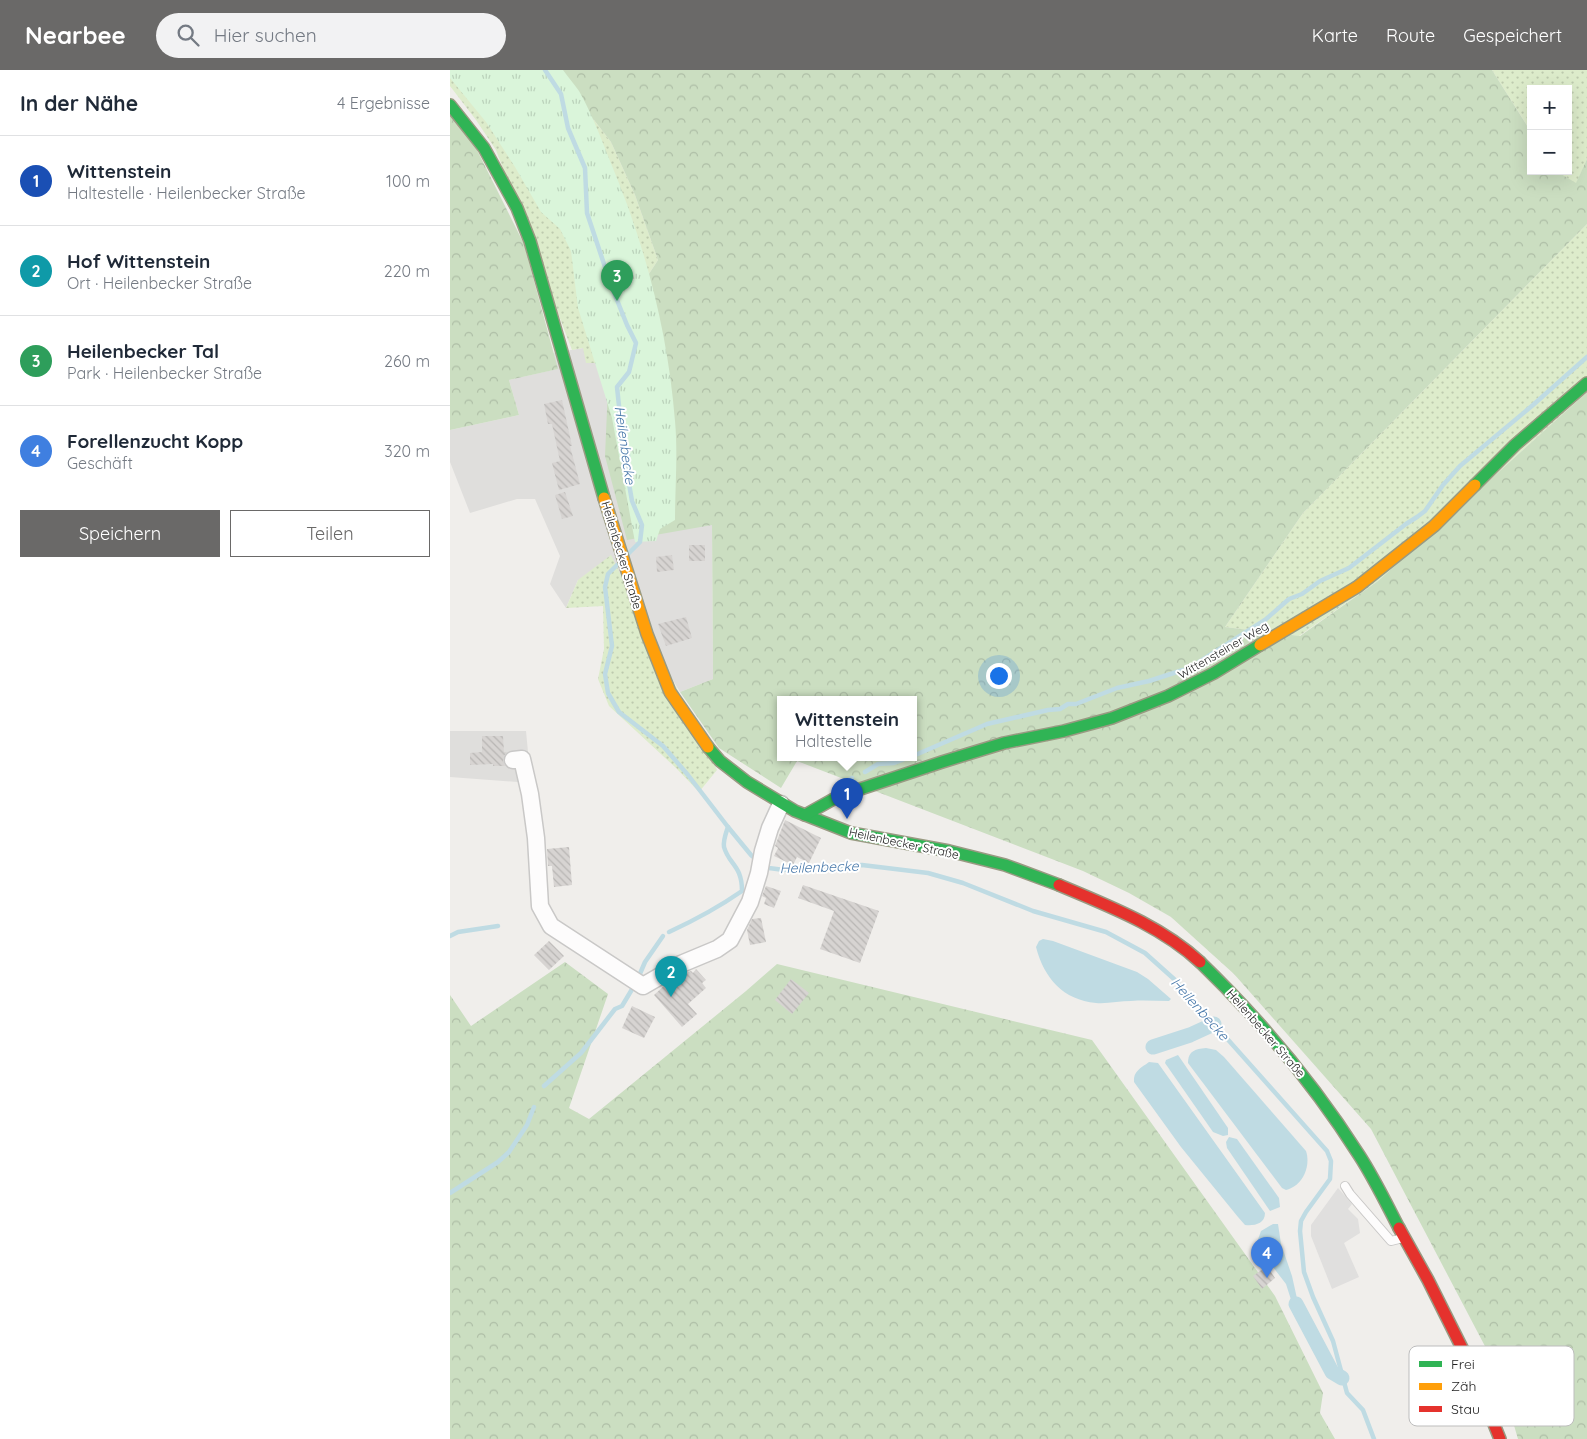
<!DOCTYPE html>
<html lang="de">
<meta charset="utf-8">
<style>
:root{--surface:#fff;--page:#f2f2f3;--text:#1f2937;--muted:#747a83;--line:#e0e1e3;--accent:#6a6968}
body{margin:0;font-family:Quicksand,sans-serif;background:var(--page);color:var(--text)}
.controls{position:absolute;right:15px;top:15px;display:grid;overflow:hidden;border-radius:0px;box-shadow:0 5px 20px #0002}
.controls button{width:45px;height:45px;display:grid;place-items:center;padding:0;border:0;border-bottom:1px solid var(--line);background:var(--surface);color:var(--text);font:25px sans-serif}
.you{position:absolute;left:548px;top:605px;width:18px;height:18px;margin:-12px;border:4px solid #fff;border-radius:50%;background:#1a73e8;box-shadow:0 0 0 8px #1a73e833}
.badge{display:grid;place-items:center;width:32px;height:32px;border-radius:50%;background:var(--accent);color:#fff;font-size:16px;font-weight:700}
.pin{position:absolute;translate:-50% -41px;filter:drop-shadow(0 1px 2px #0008)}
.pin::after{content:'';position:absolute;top:26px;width:18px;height:15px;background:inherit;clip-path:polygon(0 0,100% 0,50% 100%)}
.popup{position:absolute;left:327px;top:626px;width:140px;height:65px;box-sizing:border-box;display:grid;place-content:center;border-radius:0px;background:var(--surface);filter:drop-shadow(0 1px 4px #0005);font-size:16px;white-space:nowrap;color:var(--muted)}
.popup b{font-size:19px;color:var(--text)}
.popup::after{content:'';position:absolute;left:50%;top:100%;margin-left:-10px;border:10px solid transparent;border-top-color:var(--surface)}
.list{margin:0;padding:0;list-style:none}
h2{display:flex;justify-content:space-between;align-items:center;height:65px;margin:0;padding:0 20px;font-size:21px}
h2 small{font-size:16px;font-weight:400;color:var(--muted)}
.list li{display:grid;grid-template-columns:32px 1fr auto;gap:15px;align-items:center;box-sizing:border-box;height:90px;padding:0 20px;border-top:1px solid var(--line)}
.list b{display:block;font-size:19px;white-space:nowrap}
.list p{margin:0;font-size:16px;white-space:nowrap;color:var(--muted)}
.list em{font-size:16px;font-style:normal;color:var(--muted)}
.actions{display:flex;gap:10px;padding:15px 20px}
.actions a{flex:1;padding:11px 0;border:1px solid var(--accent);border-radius:0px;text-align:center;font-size:18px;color:var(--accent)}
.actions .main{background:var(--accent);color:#fff}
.icon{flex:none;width:28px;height:28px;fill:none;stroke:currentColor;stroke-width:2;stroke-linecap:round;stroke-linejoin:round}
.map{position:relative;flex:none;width:1137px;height:1369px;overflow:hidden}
header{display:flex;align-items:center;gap:30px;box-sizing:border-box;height:70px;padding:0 25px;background:var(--accent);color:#fff}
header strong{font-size:24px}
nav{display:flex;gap:28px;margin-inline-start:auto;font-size:18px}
.search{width:350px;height:45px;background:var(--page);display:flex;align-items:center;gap:12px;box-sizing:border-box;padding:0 18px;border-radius:28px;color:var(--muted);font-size:19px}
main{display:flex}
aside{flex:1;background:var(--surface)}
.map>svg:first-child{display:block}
</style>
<header>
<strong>Nearbee</strong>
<div class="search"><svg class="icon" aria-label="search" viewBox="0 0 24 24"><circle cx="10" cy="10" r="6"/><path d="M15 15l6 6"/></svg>Hier suchen</div>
<nav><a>Karte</a><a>Route</a><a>Gespeichert</a></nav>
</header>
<main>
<aside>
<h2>In der Nähe<small>4 Ergebnisse</small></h2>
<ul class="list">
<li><span class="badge" style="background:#1a4fb4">1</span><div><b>Wittenstein</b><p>Haltestelle · Heilenbecker Straße</p></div><em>100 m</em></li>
<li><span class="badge" style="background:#0f9aa8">2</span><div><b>Hof Wittenstein</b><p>Ort · Heilenbecker Straße</p></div><em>220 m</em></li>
<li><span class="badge" style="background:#2e9e5b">3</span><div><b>Heilenbecker Tal</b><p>Park · Heilenbecker Straße</p></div><em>260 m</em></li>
<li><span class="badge" style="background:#3f7fe0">4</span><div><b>Forellenzucht Kopp</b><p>Geschäft</p></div><em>320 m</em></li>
</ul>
<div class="actions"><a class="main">Speichern</a><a>Teilen</a></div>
</aside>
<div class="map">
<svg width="1137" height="1369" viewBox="0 0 1137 1369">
<defs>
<pattern id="grass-dots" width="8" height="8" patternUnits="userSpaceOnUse" patternTransform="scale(1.25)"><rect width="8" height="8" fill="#ddeccb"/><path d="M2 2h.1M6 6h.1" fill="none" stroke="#bdcaae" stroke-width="1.8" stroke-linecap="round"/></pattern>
<pattern id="forest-crowns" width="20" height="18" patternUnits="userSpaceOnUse" patternTransform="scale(1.25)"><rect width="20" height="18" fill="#cbdec1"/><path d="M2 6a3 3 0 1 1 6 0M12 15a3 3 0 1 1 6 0" fill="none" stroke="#aebea6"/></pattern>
<pattern id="park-tufts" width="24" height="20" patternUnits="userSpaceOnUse" patternTransform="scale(1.25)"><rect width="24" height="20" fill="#daf5da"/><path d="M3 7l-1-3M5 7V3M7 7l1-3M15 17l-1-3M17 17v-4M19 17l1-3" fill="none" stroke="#bbd2bb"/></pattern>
<pattern id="building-back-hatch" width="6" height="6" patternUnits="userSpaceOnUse" patternTransform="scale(1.25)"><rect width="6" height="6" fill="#d7d4d2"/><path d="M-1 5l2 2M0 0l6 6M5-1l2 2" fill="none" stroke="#b8b6b4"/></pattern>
</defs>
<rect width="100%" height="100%" fill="#f0eeeb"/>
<g fill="#dfdedc">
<path d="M 133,278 L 152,293 L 262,455 L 263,609 L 230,622 L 177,534 L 128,510 L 116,538 L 100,514 L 110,486 L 85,429 L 67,429 L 20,443 L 0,392 L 0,360 L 69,345 L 59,310 L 107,299 L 103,283 Z"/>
<path d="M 0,661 L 76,661 L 81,713 L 0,707 Z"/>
</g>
<g fill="url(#grass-dots)">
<path d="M 0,0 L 144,50 L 161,72 L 185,125 L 208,190 L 167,253 L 152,293 L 136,293 L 133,278 L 122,280 L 46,80 L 26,50 L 0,16 Z"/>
<path d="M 1042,0 L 1137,0 L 1137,89 L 1126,114 L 1106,101 L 1118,101 L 1118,19 L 1081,19 L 1081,62 Z"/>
<path d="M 1137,154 L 1137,322 L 928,511 L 849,566 L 775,557 L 853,443 Z"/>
<path d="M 161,485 L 267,700 L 249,722 L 226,698 L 159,636 L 148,609 L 154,579 L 153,536 L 116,538 L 128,510 Z"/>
</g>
<g fill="url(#forest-crowns)" fill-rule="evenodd">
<path d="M 88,0 L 1042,0 L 1081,62 L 1081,101 L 1106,101 L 1126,113 L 1137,89 L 1137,154 L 853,443 L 775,557 L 850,566 L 928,511 L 1137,322 L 1137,1369 L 1068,1369 L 1048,1301 L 921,1059 L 784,904 L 721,847 L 679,823 L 633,801 L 347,691 L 331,718 L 269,678 L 230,622 L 263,609 L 262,455 L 177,470 L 155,386 L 158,317 L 167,253 L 208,190 L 185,125 L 161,72 L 144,50 L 106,36 ZM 331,630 L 463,630 L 463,688 L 331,688 Z"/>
<path d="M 0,43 L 26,78 L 74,174 L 108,299 L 59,310 L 69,345 L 0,360 Z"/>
<path d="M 115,892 L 158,924 L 119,1038 L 139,1049 L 296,921 L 327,894 L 642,970 L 825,1226 L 873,1323 L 870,1343 L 885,1369 L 0,1369 L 0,925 L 21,956 Z"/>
</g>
<path fill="url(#park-tufts)" d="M 0,0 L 113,0 C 118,7 124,14 129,21 C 141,42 151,68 160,91 C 195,174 218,262 225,351 C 228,384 225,418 225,450 L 210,459 L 206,471 L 185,472 L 162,348 L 128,238 L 121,181 L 110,159 L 91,142 L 65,97 L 36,52 L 0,8 Z"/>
<path fill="#e0dfde" d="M 888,1118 L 902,1134 L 898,1139 L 908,1149 L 910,1163 L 894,1173 L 909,1207 L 882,1219 L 861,1166 L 861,1155 Z"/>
<g fill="#bfdbe3">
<path d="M 593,869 L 603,871 L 687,902 L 698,909 L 721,929 L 719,931 C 706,931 694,930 681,931 C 670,931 657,934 646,933 C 613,930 594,908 586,877 L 589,871 Z"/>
<path d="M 756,978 L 766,980 L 774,987 L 856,1081 C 861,1096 853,1116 836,1120 L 832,1118 L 738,993 C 738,981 745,979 756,978 Z"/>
<path d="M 728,985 L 778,1058 L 778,1065 L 773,1066 L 763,1062 L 715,993 L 716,990 Z"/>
<path d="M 699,992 L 708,993 L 815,1143 C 815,1154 804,1156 795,1155 L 788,1147 L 731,1077 L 684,1012 C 683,1001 691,998 699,992 Z"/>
<path d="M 779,1067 L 787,1069 L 829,1128 L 830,1137 L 820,1141 L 777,1078 L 776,1072 Z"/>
<path d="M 823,1154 L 828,1154 L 831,1174 L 842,1206 L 848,1233 L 843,1236 L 836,1214 L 806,1175 L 811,1161 Z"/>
</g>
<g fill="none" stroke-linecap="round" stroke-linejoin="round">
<g stroke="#bfdbe3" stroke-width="4.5">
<path d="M 95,0 L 111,24 L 118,58 L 135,98 L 137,143 L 161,215 L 177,255 L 186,273 L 179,302 L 167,317 L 171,355 L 178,385 L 178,408 L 182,431 L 192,455 L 190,472 L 178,484"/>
<path d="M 167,495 L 158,504 L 155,517 L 162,576 L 155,604 L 158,623 L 169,642 L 213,676 L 238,705 L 278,757 L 301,785 L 308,791"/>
<path d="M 749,592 L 815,550 L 839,529 L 852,524 L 870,511 L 899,498 L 956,454 L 967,447 L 975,441 L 993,415 L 1010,396 L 1083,335 L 1137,287"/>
<path d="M 463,686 L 537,654 L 598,640 L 610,639 L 618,634 L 626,634 L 667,618 L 699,611 L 733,600"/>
<path d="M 415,702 L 428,694 L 444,693 L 457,688"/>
<path d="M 390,715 L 402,708"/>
<path d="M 314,795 L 319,798 L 334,800 L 412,795 L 478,803 L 513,813 L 583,841 L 656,862 L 695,883 L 724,909 L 877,1081 L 881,1091 L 880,1109 L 856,1142 L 851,1151 L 850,1161 L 854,1202 L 863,1227 L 883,1271 L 897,1323 L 913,1340 L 924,1369"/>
<path d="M 219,862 C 245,850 269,837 292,821 C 292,795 279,795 274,777 C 273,770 276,763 278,757"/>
<path d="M 0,866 L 8,862 L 48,856"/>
<path d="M 189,906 L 195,892 L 213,866"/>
<path d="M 94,1016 L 131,983 L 165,939 L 172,936 L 184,916"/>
<path d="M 0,1123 L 48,1092 L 59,1082 L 77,1055 L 84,1037"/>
</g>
<g stroke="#bfdbe3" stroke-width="15">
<path d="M 703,977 L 740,965 L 764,954"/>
<path d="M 846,1234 L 882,1302 L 892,1308"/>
</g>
</g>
<g fill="url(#building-back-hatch)">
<path d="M 112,330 L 122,376 L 120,376 L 130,414 L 109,420 L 102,393 L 110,391 L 102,354 L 98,354 L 94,334 Z"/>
<path d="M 115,422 L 123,446 L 112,449 L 105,425 Z"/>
<rect x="239" y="475" width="16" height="16"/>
<path d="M 222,485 L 224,500 L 207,502 L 206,487 Z"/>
<path d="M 236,547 L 242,568 L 216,576 L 208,554 Z"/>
<path d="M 32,666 L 53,666 L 54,682 L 57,682 L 54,686 L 53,691 L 55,696 L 43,696 L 43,694 L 20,695 L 20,683 L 32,682 Z"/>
<path d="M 335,750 L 371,768 L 359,793 L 347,787 L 343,795 L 324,786 L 328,778 L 325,776 Z"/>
<path d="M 119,777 L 122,815 L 104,817 L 102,796 L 98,796 L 97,779 Z"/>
<path d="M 353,815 L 429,841 L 410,893 L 370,879 L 384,841 L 348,828 Z"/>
<path d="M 316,816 L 331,821 L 324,838 L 314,834 L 316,828 L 312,826 Z"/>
<path d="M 311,848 L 316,872 L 300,875 L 297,860 L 302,849 Z"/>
<path d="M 99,871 L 114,886 L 99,900 L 84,885 Z"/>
<path d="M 246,899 L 256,910 L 252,913 L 256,918 L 238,934 L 247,944 L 232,957 L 204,925 L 216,914 L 235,903 L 241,901 L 243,903 Z"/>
<path d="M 341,909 L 359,923 L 342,944 L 325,930 Z"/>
<path d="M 182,936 L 205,947 L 194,968 L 172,958 Z"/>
<path d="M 817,1196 L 825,1208 L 812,1219 L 803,1206 Z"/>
</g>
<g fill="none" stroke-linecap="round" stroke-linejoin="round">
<g stroke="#c9c8c7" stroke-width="10">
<path id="lane" d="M 895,1116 L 900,1124 L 941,1171 L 953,1168"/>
</g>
<g stroke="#c9c8c7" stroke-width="19">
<path id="street" d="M 63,690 L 72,689 L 80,724 L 86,768 L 90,836 L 101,856 L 193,916 L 231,894 L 267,879 L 280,870 L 300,832 L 309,803 L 313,781 L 320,758 L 331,734"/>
</g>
<g stroke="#999a82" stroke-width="14">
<g id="fast">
<path d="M 0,35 L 34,78 L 67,138 L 80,171 L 154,428"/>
<path d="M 1025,415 L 1065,375 L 1137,313"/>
<path d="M 258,677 L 270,691 L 297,712 L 345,741 L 401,763 L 499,781 L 555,795 L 609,815"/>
<path d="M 355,745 L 389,726 L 492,692 L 554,673 L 614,661 L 662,648 L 718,626 L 764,603 L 810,575"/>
<path d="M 750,892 C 810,950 864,1014 909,1085 C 924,1108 936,1133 949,1158"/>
</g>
</g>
<g stroke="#999a82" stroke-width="14">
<g id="slow">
<path d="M 154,428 L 197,564 L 220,622 L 258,677"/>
<path d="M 810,575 L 907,517 L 984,456 L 1025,415"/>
</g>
</g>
<g stroke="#999a82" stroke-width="14">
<g id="jam">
<path d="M 609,815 C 658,836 710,855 750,892"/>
<path d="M 949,1158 L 978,1210 L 1019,1292 L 1050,1369"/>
</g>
</g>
<use href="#lane" stroke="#fdfcfc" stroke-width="8"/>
<use href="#street" stroke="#fdfcfc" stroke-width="16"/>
<use href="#fast" stroke="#30b455" stroke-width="11"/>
<use href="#slow" stroke="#ff9f0a" stroke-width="11"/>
<use href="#jam" stroke="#e5322d" stroke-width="11"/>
</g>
<g text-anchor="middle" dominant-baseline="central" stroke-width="4" stroke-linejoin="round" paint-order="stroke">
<g font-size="12" fill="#222" stroke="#fff">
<text transform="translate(172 485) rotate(73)">Heilenbecker Straße</text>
<text transform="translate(773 580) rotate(-30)">Wittensteiner Weg</text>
<text transform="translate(454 773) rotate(12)">Heilenbecker Straße</text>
<text transform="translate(816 963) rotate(49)">Heilenbecker Straße</text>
</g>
<g font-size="14" font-style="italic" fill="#4a7aab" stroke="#fff">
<text transform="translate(175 375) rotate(82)">Heilenbecke</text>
<text transform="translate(369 797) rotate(-2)">Heilenbecke</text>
<text transform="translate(750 939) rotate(48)">Heilenbecke</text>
</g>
</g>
<rect x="959" y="1276" width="165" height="80" rx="8" fill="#fff" stroke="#bdbdbd" stroke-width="1"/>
<rect x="969" y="1291" width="23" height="6" fill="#30b455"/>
<rect x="969" y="1313" width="23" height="7" fill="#ff9f0a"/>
<rect x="969" y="1336" width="23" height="6" fill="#e5322d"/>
<g font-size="14" fill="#222">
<text x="1001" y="1299">Frei</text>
<text x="1001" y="1321">Zäh</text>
<text x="1001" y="1344">Stau</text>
</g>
</svg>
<div class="controls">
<button>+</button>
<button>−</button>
</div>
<div class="you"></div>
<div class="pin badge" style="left:397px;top:749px;background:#1a4fb4">1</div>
<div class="popup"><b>Wittenstein</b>Haltestelle</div>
<div class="pin badge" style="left:221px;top:927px;background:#0f9aa8">2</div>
<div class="pin badge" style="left:167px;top:231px;background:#2e9e5b">3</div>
<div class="pin badge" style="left:817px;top:1208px;background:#3f7fe0">4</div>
</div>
</main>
